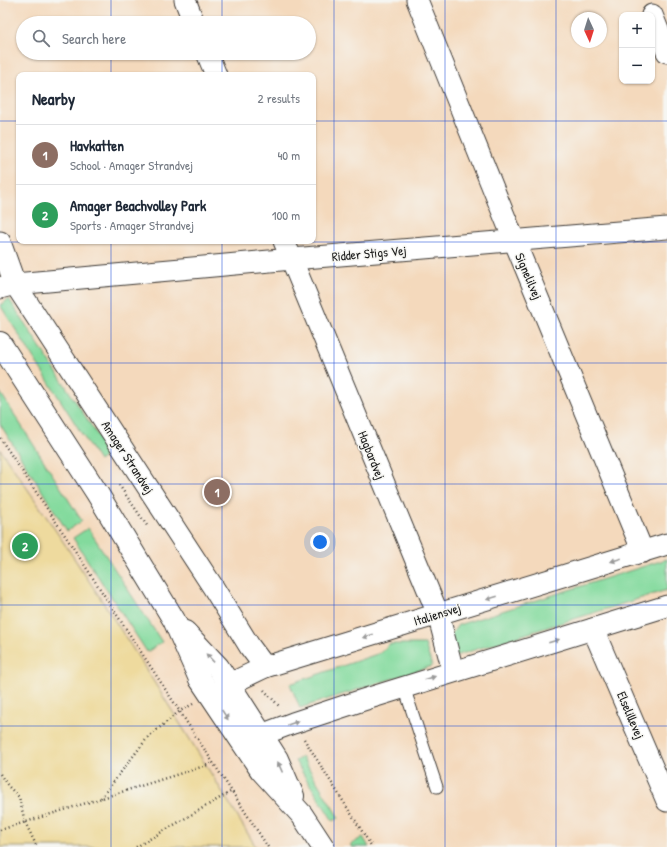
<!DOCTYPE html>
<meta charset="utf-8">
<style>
:root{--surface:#fff;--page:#f6f6f7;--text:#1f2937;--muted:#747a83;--line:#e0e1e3;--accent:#db2777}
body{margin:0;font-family:"Patrick Hand",sans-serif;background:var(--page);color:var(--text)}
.controls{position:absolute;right:12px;top:12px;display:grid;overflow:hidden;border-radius:8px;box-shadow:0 1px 3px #0004}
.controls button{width:36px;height:36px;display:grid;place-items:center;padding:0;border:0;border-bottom:1px solid var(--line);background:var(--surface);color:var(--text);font:20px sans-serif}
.compass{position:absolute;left:571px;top:12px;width:36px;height:36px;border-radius:50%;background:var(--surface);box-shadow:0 1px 3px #0004;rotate:176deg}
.you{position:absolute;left:320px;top:542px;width:14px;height:14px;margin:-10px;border:3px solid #fff;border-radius:50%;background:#1a73e8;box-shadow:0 0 0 6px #1a73e833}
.badge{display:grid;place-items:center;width:26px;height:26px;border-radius:50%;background:var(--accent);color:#fff;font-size:13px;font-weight:700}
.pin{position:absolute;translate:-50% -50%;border:2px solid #fff;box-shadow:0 1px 4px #0006}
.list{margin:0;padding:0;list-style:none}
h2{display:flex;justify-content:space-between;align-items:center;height:52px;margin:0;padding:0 16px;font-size:17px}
h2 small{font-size:13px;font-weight:400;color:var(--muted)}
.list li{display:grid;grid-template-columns:26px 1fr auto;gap:12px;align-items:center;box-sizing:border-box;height:60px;padding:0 16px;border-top:1px solid var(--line)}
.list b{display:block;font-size:15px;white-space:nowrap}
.list p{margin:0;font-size:13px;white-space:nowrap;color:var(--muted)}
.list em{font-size:13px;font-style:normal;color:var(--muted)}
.icon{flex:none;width:22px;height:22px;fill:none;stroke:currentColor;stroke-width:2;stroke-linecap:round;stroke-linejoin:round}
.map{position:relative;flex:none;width:667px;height:847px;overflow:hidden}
.search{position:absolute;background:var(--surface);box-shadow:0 1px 3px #0004;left:16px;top:16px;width:300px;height:44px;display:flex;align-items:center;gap:10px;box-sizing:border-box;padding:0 14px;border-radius:22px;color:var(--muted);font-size:15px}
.panel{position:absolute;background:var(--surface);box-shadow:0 1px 3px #0004;left:16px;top:72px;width:300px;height:172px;border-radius:8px}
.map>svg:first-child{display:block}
</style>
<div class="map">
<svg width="667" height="847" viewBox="0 0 667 847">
<rect width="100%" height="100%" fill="#f6f6f2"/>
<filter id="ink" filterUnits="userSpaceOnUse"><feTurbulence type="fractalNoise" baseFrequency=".025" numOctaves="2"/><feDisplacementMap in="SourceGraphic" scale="8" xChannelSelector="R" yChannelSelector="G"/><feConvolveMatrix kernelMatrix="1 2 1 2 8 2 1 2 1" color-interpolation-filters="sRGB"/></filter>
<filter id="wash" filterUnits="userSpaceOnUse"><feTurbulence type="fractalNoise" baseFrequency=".012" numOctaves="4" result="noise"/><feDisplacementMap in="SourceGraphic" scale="16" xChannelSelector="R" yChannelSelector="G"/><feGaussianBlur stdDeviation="0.9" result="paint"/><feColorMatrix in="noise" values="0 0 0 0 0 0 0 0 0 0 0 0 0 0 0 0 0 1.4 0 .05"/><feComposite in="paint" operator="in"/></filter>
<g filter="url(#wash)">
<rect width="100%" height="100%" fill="#f4d9bc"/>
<g fill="#83da9d" stroke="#507b5c">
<path d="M 9,299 L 109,453 L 99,461 L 0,305 Z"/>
<path d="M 0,392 L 82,521 L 67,531 L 0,424 Z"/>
<path d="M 88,528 L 162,642 L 147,652 L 73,538 Z"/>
<path d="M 667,559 L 667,590 L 455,656 L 449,637 L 458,625 Z"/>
<path d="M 389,644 L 425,644 L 432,666 L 300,708 L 290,684 L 380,653 Z"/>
<path d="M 302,757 L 339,818 L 333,821 L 295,761 Z"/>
<path d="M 363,837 L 369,847 L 352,847 L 350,845 Z"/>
</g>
<path fill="#eeda9e" stroke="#857b5d" d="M 0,449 C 90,578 174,712 256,847 L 0,847 Z"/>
</g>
<g filter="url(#ink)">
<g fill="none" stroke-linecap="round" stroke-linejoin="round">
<g stroke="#3c3834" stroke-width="13">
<path id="service" d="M 404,687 L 437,787"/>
</g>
<g stroke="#3c3834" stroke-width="23">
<g id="minor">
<path d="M 185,0 L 194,23"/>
<path d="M 417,0 L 514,240 L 643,552"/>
<path d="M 652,15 L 667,52"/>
<path d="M 207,53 L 216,75"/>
<path d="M 284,241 L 438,614 L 453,671"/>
<path d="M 0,242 L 15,284 L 213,587 L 250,647 L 265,667"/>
<path d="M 0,288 L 15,284 L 292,259 L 667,228"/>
<path d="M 593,629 L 667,801"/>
<path d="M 215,694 L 238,680 L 265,667 L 667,544"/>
<path d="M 247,744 L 261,735 L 293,723 L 363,700 L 667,606"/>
</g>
</g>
<g stroke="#3c3834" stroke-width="24">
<g id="tertiary">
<path d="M 0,343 L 97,493 L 174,620 L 200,679 L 261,770 L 302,815 L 323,847"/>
<path d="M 185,632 L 218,667 L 277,759 L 293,796"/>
</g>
</g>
<g stroke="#3c3834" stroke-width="2.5" stroke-dasharray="1 3" stroke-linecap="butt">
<path d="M 0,438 L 74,549 L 268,847"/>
<path d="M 119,485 L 148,527"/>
<path d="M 264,690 L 280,707"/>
<path d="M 304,739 L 372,847"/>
<path d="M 0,774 L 8,786 L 19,797 L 25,822 L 37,847"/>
<path d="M 101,798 L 148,737 L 180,711 L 193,704"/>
<path d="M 0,830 L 214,763"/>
<path d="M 136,847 L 232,791"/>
</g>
<use href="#service" stroke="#fff" stroke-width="11"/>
<use href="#minor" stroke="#fff" stroke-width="21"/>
<use href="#tertiary" stroke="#fff" stroke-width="22"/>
</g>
<defs><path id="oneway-solid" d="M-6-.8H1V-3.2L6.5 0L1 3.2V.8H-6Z"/></defs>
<g fill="#999">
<use href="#oneway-solid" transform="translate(616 560) rotate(163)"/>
<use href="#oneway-solid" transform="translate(492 598) rotate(163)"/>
<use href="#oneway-solid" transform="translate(368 636) rotate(163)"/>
<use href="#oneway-solid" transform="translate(554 641) rotate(-17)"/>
<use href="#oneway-solid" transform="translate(210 658) rotate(-133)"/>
<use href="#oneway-solid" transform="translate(430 678) rotate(-18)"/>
<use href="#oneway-solid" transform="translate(225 715) rotate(57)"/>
<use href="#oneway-solid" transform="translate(293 723) rotate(-20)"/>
<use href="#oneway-solid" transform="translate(280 767) rotate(-114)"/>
</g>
</g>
<path fill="none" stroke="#1d4ed8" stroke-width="1" stroke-opacity="0.55" d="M 111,0 L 111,23M 222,0 L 222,23M 334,0 L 334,847M 445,0 L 445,847M 556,0 L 556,847M 111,53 L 111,75M 222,53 L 222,75M 0,121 L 19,121M 313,121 L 667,121M 111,241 L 111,847M 222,241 L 222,847M 0,242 L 667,242M 0,363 L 667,363M 0,484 L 667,484M 0,605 L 667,605M 0,726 L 667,726"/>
<g text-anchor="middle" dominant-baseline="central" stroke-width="3" stroke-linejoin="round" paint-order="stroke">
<g font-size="13" fill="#1c1c1c" stroke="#f6f6f2">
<text transform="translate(369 253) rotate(-5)">Ridder Stigs Vej</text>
<text transform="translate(529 276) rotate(67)">Signelilvej</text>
<text transform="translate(372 455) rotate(68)">Hagbardvej</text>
<text transform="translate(128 457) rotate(57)">Amager Strandvej</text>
<text transform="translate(437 614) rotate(-17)">Italiensvej</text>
<text transform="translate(631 715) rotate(67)">Elselillevej</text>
</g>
</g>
</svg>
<div class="controls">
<button>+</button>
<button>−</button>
</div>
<svg class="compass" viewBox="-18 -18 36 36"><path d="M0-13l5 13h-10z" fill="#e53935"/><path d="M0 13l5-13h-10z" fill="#747a83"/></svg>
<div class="you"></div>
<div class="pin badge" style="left:217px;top:492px;background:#8d6e63">1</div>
<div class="pin badge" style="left:25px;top:546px;background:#2e9e5b">2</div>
<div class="search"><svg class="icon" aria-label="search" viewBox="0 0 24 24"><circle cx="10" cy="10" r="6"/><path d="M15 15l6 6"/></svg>Search here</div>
<section class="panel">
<h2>Nearby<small>2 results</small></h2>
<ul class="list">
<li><span class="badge" style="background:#8d6e63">1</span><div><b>Havkatten</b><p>School · Amager Strandvej</p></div><em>40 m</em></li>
<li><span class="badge" style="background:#2e9e5b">2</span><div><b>Amager Beachvolley Park</b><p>Sports · Amager Strandvej</p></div><em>100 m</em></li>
</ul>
</section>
</div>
